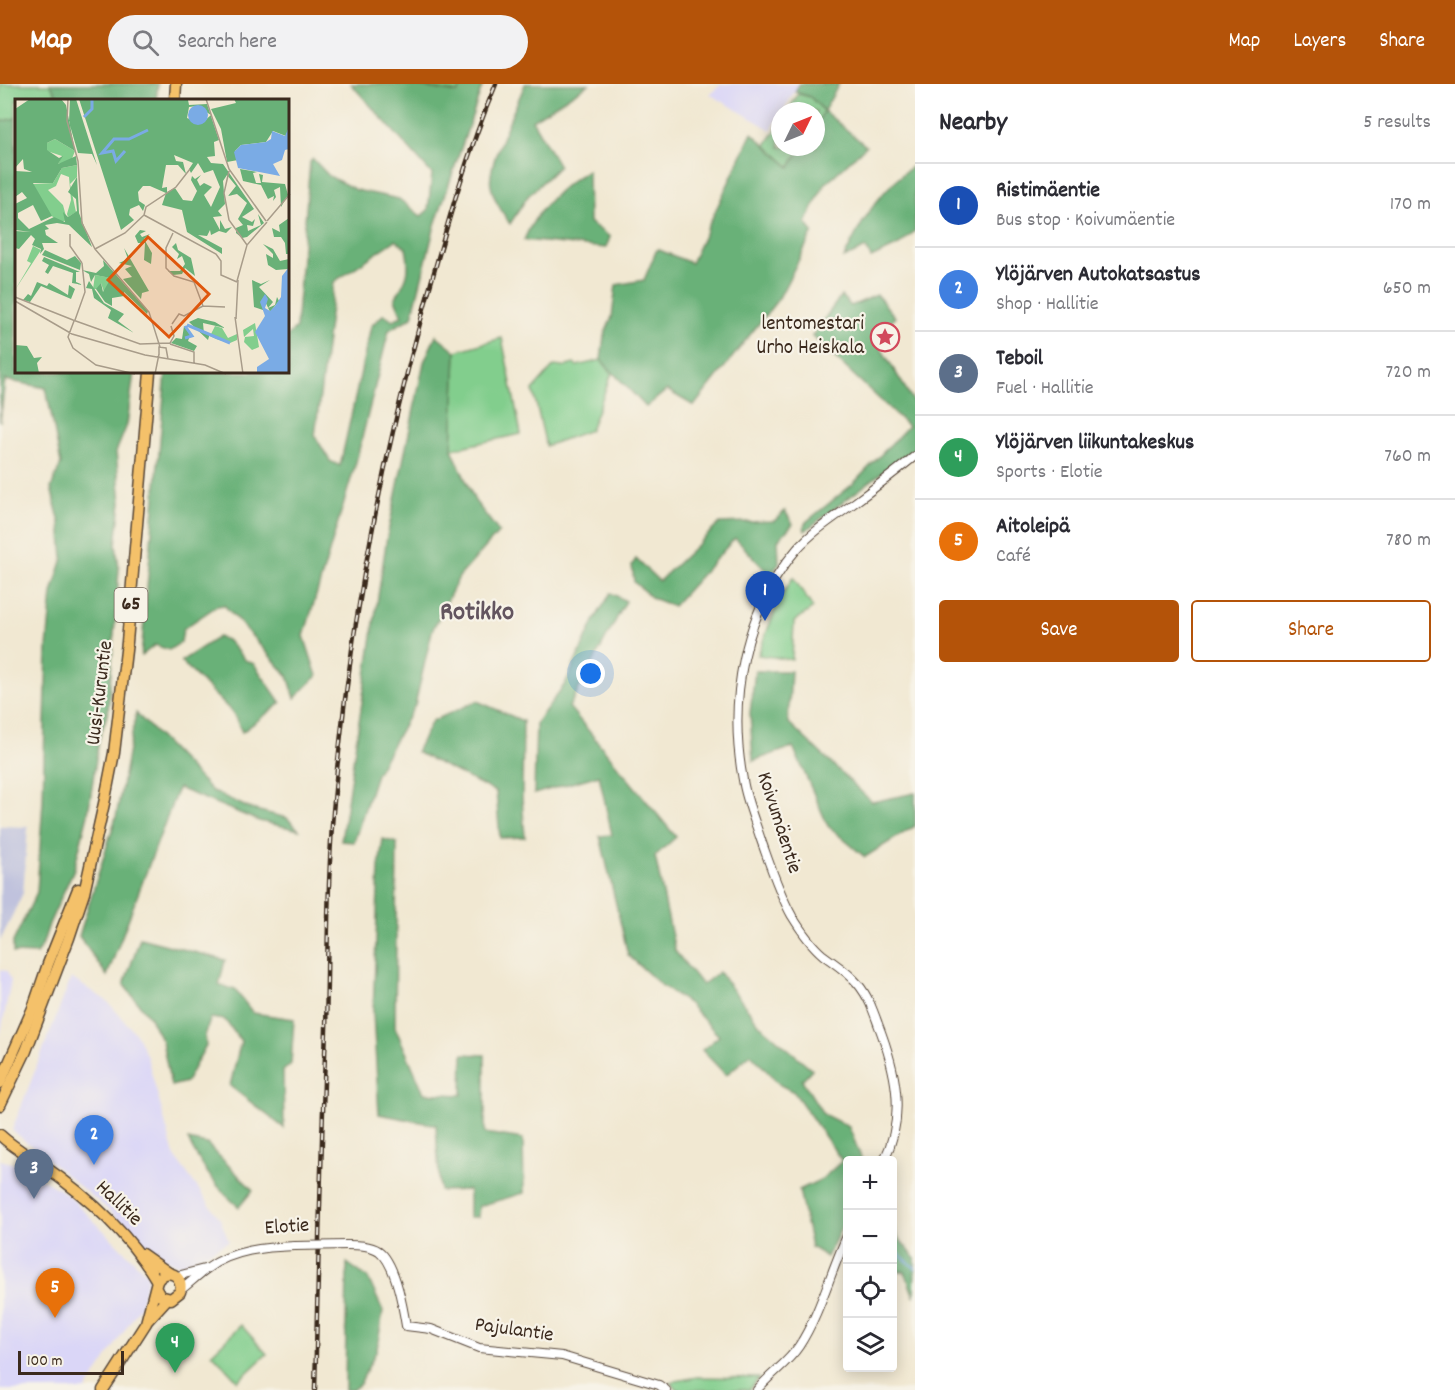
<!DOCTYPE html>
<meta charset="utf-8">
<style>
:root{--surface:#fff;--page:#f2f2f3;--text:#2b2b33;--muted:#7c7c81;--line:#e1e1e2;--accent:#b45309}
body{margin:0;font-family:Dekko,sans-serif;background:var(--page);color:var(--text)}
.controls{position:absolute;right:18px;bottom:18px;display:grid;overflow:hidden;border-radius:6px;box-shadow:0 3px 15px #0003}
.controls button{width:54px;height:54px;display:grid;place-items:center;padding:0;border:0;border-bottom:2px solid var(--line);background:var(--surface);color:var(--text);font:30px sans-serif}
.compass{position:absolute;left:771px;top:18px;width:54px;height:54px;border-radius:50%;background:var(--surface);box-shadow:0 3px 15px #0003;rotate:47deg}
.scale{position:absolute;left:18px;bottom:15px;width:106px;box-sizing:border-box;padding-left:6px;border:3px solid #3b2a1e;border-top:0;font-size:16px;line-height:21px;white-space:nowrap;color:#3b2a1e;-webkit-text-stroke:4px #f7f3e8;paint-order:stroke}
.you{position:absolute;left:591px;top:590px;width:21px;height:21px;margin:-15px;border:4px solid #fff;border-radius:50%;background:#1a73e8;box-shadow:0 0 0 9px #1a73e833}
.badge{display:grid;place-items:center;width:39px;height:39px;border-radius:50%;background:var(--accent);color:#fff;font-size:20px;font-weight:700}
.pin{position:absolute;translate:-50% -50px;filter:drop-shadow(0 2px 3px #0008)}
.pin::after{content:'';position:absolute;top:32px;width:21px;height:18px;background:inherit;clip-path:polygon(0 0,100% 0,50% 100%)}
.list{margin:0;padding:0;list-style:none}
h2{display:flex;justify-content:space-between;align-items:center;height:78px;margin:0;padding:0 24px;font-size:26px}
h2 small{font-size:20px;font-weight:400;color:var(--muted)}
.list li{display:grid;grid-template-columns:39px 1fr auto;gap:18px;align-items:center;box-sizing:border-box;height:84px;padding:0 24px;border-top:2px solid var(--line)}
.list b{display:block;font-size:22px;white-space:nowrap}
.list p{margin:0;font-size:20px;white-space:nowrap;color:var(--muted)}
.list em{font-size:20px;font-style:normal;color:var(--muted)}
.actions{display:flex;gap:12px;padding:18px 24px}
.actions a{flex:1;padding:14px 0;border:2px solid var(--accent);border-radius:6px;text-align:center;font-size:21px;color:var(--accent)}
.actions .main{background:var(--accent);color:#fff}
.icon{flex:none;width:33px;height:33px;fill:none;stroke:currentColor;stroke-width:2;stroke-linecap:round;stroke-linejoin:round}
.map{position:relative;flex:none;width:915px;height:1306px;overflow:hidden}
header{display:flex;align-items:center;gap:36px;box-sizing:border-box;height:84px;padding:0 30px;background:var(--accent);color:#fff}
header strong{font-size:28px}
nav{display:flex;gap:33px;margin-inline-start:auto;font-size:21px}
.search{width:420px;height:54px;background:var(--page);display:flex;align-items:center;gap:15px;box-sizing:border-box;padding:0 21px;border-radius:33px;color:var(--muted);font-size:22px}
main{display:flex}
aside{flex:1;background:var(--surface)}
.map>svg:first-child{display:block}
</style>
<header>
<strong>Map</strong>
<div class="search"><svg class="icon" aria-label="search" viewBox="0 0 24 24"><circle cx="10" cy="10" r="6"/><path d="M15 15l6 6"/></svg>Search here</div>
<nav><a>Map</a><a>Layers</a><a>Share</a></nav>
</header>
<main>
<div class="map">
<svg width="915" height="1306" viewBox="0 0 915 1306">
<rect width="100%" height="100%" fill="#f7f3e8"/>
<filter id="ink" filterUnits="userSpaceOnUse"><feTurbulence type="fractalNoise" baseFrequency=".0167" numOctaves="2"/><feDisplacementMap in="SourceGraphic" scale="12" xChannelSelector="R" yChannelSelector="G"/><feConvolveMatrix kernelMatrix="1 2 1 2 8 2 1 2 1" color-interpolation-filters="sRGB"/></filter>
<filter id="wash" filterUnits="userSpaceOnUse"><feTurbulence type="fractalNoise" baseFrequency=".008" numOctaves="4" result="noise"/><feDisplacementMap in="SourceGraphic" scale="24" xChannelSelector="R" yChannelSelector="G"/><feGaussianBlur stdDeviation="1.35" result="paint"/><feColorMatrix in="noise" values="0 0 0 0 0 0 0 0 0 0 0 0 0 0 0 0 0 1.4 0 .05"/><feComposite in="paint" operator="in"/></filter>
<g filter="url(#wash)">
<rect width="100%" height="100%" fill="#f1e8d2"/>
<g fill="#dad6f7">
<path d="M 722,0 L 799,0 L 783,27 L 780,27 L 780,31 L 771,46 L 710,10 Z"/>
<path d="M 0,886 L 7,887 L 11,897 L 0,953 Z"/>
<path d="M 71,894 L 107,917 L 137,951 L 147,973 L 174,1071 L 220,1135 L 229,1157 L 183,1182 L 160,1174 L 106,1124 L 12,1046 Z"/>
<path d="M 0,1076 L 19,1081 L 68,1111 L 148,1191 L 141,1221 L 86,1306 L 0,1306 Z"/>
</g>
<path fill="#c0c2dd" d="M 0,742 L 28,743 L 23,809 L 0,857 Z"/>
<g fill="#82ce8d" stroke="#5e7c56" stroke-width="1.5">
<path d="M 0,0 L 50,0 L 60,16 L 16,16 L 16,34 L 0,38 Z"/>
<path d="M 404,0 L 462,0 L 459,9 Z"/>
<path d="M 798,10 L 810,13 L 824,27 L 816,41 L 816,27 L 788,27 Z"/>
<path d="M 780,39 L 780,63 L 802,63 L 790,83 L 766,61 Z"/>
<path d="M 502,254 L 521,350 L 452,365 L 456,267 Z"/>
<path d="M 601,276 L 612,289 L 590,346 L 546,362 L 533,306 L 554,282 L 563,283 L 574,280 L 577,282 Z"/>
<path d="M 793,493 L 813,524 L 794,538 L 792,576 L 758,571 L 778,518 Z"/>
<path d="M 241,1241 L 267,1270 L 238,1297 L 212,1269 Z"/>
<path d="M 697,1293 L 759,1294 L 749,1306 L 677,1306 L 671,1298 Z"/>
</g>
<g fill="#69b178" stroke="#526e4b" stroke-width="1.5" fill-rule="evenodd">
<path d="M 50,0 L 158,0 L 156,16 L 60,16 Z"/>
<path d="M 351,0 L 404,0 L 458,9 L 462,0 L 483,0 L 435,141 L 412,233 L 389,246 L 356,378 L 304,552 L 317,592 L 295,614 L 288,592 L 224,521 L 217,522 L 183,545 L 181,558 L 169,566 L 155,561 L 141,572 L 166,288 L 288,288 L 288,251 L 296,244 L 310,78 L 313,75 L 329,92 L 356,106 L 399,115 L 421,132 L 428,126 L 432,90 ZM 396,156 L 406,164 C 411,189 407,194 395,215 L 402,232 L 393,236 L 384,230 L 371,242 L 340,382 L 330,377 L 315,352 L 334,198 Z"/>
<path d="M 525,0 L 589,0 L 532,36 L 559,82 L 528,112 L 510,140 C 502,128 494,116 491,102 C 486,82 517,21 525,0 Z"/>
<path d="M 799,0 L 839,0 L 824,27 L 866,62 L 824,101 L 806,139 L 813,148 L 779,214 L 694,322 L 667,306 L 646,323 L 601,276 L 604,252 L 612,233 L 616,201 L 644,196 L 657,165 L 691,179 L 752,49 L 790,83 L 802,63 L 816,63 L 816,41 L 824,27 L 810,13 L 795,8 Z"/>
<path d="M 16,34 L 16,288 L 134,288 L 127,341 L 116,368 L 121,418 L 116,460 L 119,485 L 108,628 L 99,655 L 88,730 L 74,785 L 49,840 L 42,862 L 36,870 L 13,869 L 13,858 L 37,808 L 43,716 L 47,564 L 52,509 L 63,474 L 60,439 L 51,404 L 61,380 L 46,304 L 5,296 L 0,338 L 0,38 Z"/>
<path d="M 915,80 L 915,147 L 899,161 L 871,174 L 866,164 L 844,174 C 863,134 879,107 915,80 Z"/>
<path d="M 588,86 L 589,138 L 610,153 L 606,164 L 524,156 C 536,126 561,102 588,86 Z"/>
<path d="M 877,211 L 895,233 L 876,256 L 915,320 L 915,361 L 913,365 L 805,447 L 804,442 L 806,438 L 853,400 L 908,342 L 812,252 L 841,212 L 851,222 Z"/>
<path d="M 436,251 L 456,267 L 452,365 L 475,417 L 499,448 L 459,493 L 432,547 L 415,621 L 376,690 L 354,758 L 341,757 L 387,453 L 424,278 Z"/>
<path d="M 785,427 L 793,440 L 778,456 L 779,479 L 771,492 L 735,454 L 673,522 L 652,514 L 634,498 L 632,481 L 636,475 L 659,497 L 720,439 L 774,437 Z"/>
<path d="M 611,509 L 626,517 L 569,623 L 676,753 L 655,772 L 675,867 L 702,901 L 719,888 L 760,941 L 812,985 L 802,996 L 823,1030 L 849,1043 L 862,1076 L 848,1076 L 847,1132 L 827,1173 L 811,1163 L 799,1106 L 822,1095 L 842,1077 L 794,1008 L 780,1001 L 751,970 L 726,991 L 702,966 L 719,952 L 689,920 L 661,901 L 628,871 L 600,752 L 612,751 L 599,691 L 534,710 L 536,639 L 565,600 L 596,533 Z"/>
<path d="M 218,553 L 227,556 L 245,576 L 254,580 L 281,619 L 242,648 L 233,629 L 181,577 Z"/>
<path d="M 755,587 L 791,587 L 788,638 L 872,718 L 915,709 L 915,742 L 865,773 L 828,742 L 793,663 L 753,677 L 750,629 Z"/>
<path d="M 477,617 L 523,637 L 522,713 L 525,753 L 500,754 L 496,708 L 416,668 L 432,637 Z"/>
<path d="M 136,629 L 212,707 L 251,725 L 287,734 L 299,746 L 259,737 L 178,704 L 107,892 L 79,852 L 116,733 Z"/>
<path d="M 383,755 L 397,759 L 395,943 L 424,1009 L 462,1011 L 463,970 L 485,971 L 485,1049 L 523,1055 L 524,1109 L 479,1122 L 478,1133 L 469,1133 L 469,1106 L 440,1107 L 436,1041 L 379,1030 L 373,929 L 379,783 Z"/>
<path d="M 140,854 L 225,876 L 219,901 L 235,906 L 253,929 L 294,935 L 291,980 L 283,987 L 284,1044 L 230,1002 L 241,957 L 225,936 L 211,934 L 205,949 L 206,961 L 186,998 L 171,1002 L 162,957 L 150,934 L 124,901 Z"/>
<path d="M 188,1056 L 207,1060 L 253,1106 L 239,1123 C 216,1104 201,1082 188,1056 Z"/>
<path d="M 893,1141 L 897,1152 L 915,1174 L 914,1213 L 905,1188 L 893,1186 Z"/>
<path d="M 347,1179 L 368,1194 L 383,1227 L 377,1265 L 360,1300 L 352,1306 L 345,1306 Z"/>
</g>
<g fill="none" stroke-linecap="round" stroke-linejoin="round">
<path stroke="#7aabe5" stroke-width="2" d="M 892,1164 L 915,1184"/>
</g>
</g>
<g filter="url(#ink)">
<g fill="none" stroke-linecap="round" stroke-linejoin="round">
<g stroke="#564639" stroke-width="10">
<g id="minor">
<path d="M 884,1076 C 907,1031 895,984 878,940 C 873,926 868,912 858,900 C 848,888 835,880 823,871 C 811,861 800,845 792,832 C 779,809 770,781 761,756 C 755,737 746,716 743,696 C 728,616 743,528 797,465 C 812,448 832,435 850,422 C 872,406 894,389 915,372"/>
<path d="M 347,1161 C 357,1161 370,1161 379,1167 C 395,1179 403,1223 406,1242 L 431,1245 L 479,1264 L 562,1272 L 659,1301 L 666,1306"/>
<path d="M 177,1192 L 204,1185"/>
<path d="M 182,1205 C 191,1198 199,1190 208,1184 C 232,1166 266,1163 295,1162"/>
<path d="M 757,1306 C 770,1290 788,1279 799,1262 C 820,1230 831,1186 848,1150"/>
</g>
</g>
<g stroke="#564639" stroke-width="13">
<g id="major">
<path d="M 175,16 L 176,0"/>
<path d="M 0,999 L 33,924 L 48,880 L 78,805"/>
<path d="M 0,1021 L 26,967 L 69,854 L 84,809 L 105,715 L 114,669 L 127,558 L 150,288"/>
<path d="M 0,1051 C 13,1063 27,1071 42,1081 C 86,1111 130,1151 157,1197"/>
<path d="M 142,1170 L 169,1189"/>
<path d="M 148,1236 L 167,1215"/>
<path d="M 103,1306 L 146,1239 L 157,1197 C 168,1182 184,1192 180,1208 L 171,1215 L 160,1212 L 156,1205"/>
</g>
</g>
<use href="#minor" stroke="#fff" stroke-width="8"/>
<use href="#major" stroke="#f4c16a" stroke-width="10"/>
<g stroke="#3b2a1e" stroke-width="4.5">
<path id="rail" d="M 315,1306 C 318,1186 321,1066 326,946 C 328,866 327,786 335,706 C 350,545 380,385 423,228 C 444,152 465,73 496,0"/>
</g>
<use href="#rail" stroke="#f7f3e8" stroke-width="2" stroke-dasharray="7" stroke-linecap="butt"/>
<g stroke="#564639" stroke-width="10" stroke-linecap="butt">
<path id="minor-bridge" d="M 295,1162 L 347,1161"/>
</g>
<use href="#minor-bridge" stroke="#fff" stroke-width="8"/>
</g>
</g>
<defs>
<g id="sight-ring" transform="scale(1.5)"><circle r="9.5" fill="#f7f3e8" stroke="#d1495b" stroke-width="1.5"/><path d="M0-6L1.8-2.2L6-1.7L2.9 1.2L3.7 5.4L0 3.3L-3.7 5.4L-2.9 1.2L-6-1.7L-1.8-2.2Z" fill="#d1495b"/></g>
</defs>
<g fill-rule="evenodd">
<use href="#sight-ring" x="885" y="253"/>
</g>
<g text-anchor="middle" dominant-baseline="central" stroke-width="4.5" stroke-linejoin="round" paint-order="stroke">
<rect fill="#f7f3e8" stroke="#73665b" stroke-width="1.5" x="114.5" y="504" width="33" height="34" rx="4.5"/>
<g font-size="20" font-weight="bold" fill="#3b2a1e">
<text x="131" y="521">65</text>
</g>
<g font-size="21" fill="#3b2a1e" stroke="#f7f3e8" text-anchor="end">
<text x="864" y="241">lentomestari<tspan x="864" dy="24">Urho Heiskala</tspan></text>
</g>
<g font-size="21" fill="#3b2a1e" stroke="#f7f3e8">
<text transform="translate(101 609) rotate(-83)">Uusi-Kuruntie</text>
<text transform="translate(778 739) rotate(72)">Koivumäentie</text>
<text transform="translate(118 1120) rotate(44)">Hallitie</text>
<text transform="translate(287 1144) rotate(-4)">Elotie</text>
<text transform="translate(514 1247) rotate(8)">Pajulantie</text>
</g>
<g font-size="27" font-weight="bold" fill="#63555f" stroke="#f7f3e8">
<text x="477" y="529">Rotikko</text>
</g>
</g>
<g transform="translate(15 15)">
<rect width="274" height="274" fill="#f1e8d2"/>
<path d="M 40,40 L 60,52 L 56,62 L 43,65 L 47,57 L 32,52 L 32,44 ZM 62,66 L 62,78 L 55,85 L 61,113 L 53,118 L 52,115 L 56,101 L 54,78 L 46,75 L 41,87 L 33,91 L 48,106 L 52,121 L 46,123 L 35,116 L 18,85 L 38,84 L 47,69 ZM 18,147 L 26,151 L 0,191 L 16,164 L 12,162 ZM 80,176 L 97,179 L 89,193 L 86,184 L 84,190 L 78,190 ZM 240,224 L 244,248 L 237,251 L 229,243 L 230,238 L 239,237 L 238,230 L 229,238 L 228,231 ZM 200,227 L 207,229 L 213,239 L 222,235 L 222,241 L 215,244 L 201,240 L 195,237 Z" fill="#82ce8d"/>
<path d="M 15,0 L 46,0 L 51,6 L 60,52 L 40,40 L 32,44 L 32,51 L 44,59 L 48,57 L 43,65 L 61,57 L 62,66 L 47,69 L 38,84 L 18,84 L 37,117 L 26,122 L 18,106 L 3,114 L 3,119 L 14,130 L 39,118 L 50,123 L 48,113 L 53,118 L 62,112 L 61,100 L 53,93 L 62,78 L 64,114 L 77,148 L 54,126 L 42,124 L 30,126 L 34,130 L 30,131 L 31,136 L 43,144 L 27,144 L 29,150 L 25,155 L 26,150 L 17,146 L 20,140 L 16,136 L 4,150 L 0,149 L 0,132 L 16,133 L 0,131 L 0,105 L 12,99 L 7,93 L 0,98 L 0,72 L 17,73 L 9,70 L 8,60 L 0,69 L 0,10 ZM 55,0 L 61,0 L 82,66 L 77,55 L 63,54 L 54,23 ZM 64,0 L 179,0 L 173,1 L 174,6 L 192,5 L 204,41 L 199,43 L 200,57 L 192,58 L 196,64 L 208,65 L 239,110 L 227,118 L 237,123 L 240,120 L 238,127 L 232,126 L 233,132 L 246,126 L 243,115 L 249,124 L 232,138 L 227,139 L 221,134 L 221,129 L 228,126 L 223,120 L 232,104 L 222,95 L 213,97 L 221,87 L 212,76 L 208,82 L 210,105 L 203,112 L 207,117 L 198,118 L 205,131 L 205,121 L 210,130 L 217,128 L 211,134 L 204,132 L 196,136 L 195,131 L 192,137 L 183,136 L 207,149 L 207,155 L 172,133 L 167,111 L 147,106 L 151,94 L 135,87 L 128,87 L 123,93 L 124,102 L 130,106 L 128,112 L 124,106 L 115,110 L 114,116 L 119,121 L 106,131 ZM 182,7 L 196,16 L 186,25 L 172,19 L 174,8 ZM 159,56 L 178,64 L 174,70 L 176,74 L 183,64 L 189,74 L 198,71 L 205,88 L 196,108 L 189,96 L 197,88 L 189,84 L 185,87 L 182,81 L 186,76 L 180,80 L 177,77 L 176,81 L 182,92 L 177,102 L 168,101 L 160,89 L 152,93 L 152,88 L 147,89 L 151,66 L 163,66 L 171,75 L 168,63 L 161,62 ZM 219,0 L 274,0 L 274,28 L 271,37 L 258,32 L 251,43 L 226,46 L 220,52 L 223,61 L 212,63 L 206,30 L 196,10 L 221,4 ZM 225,70 L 242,73 L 238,74 L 241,84 L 246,84 L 244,75 L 248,76 L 247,83 L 270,85 L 273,96 L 266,108 L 265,88 L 259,91 L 261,98 L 258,102 L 259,97 L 253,100 L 246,86 L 228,82 ZM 274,119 L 274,155 L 271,155 L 270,144 L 266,138 L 259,138 L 257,129 L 265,133 L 264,126 ZM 125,131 L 131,132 L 125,135 L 127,138 L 135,135 L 129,140 L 137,154 L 136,165 L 129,161 L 130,144 L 123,144 L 120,137 ZM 161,144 L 163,151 L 176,159 L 180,177 L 170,169 L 167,175 L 158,176 L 153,172 L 165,172 L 170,165 L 167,157 L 162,160 L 164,155 L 157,148 ZM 248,145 L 258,150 L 265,162 L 274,160 L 273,170 L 261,171 L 253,166 L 251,155 L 258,159 L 258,155 ZM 109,149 L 134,192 L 127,194 L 126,200 L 108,180 L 117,178 L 110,170 L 117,167 L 104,164 L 113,160 ZM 30,151 L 52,161 L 60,157 L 66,164 L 65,171 L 27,156 ZM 29,158 L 65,173 L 61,173 L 61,183 L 68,186 L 57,184 L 58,174 L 38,167 L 33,175 L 30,173 L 34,166 L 27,162 ZM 88,161 L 133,212 L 132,215 L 109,193 L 109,197 L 97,199 L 97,207 L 90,203 L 81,190 L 86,184 L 88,193 L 96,179 L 80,176 L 76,183 L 74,175 L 67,171 L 81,174 L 89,167 ZM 237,181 L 246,185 L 255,181 L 244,188 L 258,203 L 253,209 L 260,206 L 262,198 L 264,202 L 255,213 L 249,200 L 248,211 L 239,208 ZM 74,182 L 89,204 L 109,215 L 103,222 L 119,234 L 93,219 L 96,211 L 79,199 L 77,190 L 71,189 ZM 22,183 L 32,187 L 34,184 L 53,196 L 54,186 L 60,190 L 56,200 L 26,187 L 15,203 L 8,201 L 13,195 L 16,197 ZM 183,219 L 200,223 L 210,229 L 188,224 L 189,235 L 195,234 L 193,241 L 174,223 ZM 169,227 L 176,234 L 173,242 L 182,247 L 179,252 L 156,244 L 161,239 L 167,240 ZM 0,246 L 12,247 L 19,259 L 27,258 L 22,264 L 24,274 L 0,274 Z" fill="#69b178" fill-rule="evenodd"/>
<path d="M173 16a10 10 0 1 1 20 0a10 10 0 1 1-20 0ZM 274,28 L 274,50 L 270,51 L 267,61 L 258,65 L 265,77 L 223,69 L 219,53 L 226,46 L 251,43 L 256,40 L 257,32 L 270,37 ZM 274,168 L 274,274 L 242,274 L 242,268 L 254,260 L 240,233 L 250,217 L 245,203 L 250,195 L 253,200 L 250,209 L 255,212 L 260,207 L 266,198 L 267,177 Z" fill="#7aabe5"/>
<path fill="none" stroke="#7aabe5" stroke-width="3" d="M 69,18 L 77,10 L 77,0M 110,52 L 101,62 L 98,52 L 87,54 L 99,40 L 114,40 L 133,31M 172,226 L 215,244M 170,239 L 177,237 L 170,227"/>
<path fill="none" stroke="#a89c8a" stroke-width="1.5" d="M 53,0 L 52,22 L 63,62 L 67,124 L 80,150 L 134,213 L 145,248M 191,0 L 214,70M 175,70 L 161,88 L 131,108 L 129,116 L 201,155 L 206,162 L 206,176 L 222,183M 214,70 L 251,122M 214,72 L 209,94 L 214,121 L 232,146M 252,122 L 275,95M 158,134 L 151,149 L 151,169 L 159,177 L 179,183 L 188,207M 55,135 L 55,147 L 67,164M 80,150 L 110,134 L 129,116M 222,182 L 232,146 L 252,123M 0,198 L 58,221M 0,202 L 57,235 L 130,256 L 190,266 L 211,275M 188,207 L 210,208M 220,218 L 228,275M 221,220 L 223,181M 58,221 L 125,245 L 155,244 L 159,237 L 156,227M 60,221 L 70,193 L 67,164M 59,222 L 53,238 L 58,249 L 81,266 L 120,275M 157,225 L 164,215 L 169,217 L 188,207M 155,245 L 179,253 L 179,264M 144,256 L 144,248 L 151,249 L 153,260M 140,275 L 144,255"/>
<path fill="#df570d" fill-opacity="0.15" stroke="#df570d" stroke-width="3" d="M 133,138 L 194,195 L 154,238 L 93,181 Z"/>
<rect width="274" height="274" fill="none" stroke="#3b2a1e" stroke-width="3"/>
</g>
</svg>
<div class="controls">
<button>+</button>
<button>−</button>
<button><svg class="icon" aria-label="locate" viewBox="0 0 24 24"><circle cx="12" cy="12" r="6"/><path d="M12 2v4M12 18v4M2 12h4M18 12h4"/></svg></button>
<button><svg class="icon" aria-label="layers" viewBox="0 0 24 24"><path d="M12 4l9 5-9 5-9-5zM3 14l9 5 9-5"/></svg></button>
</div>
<svg class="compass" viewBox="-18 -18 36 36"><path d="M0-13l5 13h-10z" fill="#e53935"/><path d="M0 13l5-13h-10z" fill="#7c7c81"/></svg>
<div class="scale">100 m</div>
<div class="you"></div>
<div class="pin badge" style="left:765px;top:537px;background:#1a4fb4">1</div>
<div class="pin badge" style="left:94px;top:1081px;background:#3f7fe0">2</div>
<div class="pin badge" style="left:34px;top:1115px;background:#5c6f8a">3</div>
<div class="pin badge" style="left:175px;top:1289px;background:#2e9e5b">4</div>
<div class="pin badge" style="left:55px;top:1234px;background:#e8710a">5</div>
</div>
<aside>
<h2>Nearby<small>5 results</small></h2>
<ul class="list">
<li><span class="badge" style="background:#1a4fb4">1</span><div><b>Ristimäentie</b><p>Bus stop · Koivumäentie</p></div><em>170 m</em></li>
<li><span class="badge" style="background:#3f7fe0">2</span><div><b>Ylöjärven Autokatsastus</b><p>Shop · Hallitie</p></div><em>650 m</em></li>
<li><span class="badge" style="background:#5c6f8a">3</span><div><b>Teboil</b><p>Fuel · Hallitie</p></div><em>720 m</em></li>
<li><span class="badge" style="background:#2e9e5b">4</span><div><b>Ylöjärven liikuntakeskus</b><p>Sports · Elotie</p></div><em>760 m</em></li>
<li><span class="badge" style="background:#e8710a">5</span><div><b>Aitoleipä</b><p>Café</p></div><em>780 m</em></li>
</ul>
<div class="actions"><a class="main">Save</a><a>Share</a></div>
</aside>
</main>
